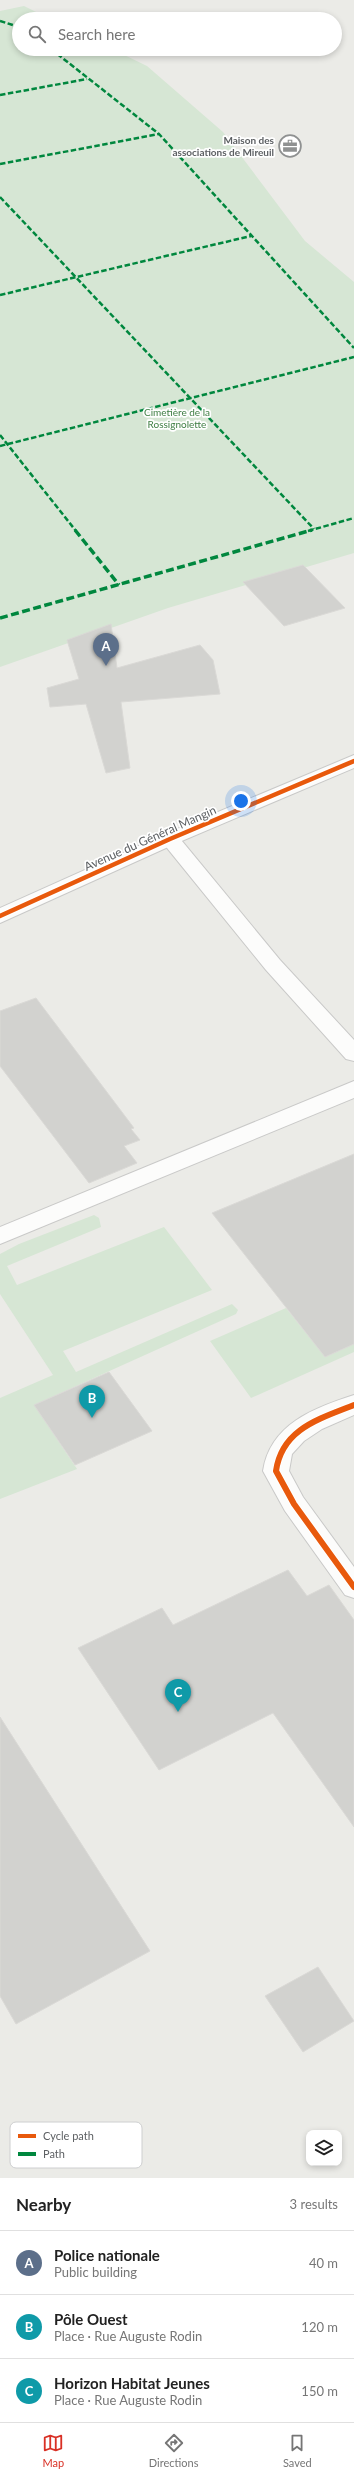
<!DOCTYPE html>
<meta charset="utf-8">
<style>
:root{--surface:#fff;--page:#f2f2f2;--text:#222;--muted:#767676;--line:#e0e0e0;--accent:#d93025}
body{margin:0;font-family:Lato,sans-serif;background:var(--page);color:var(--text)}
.controls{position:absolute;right:12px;bottom:12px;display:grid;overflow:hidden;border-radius:8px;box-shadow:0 2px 6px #0003}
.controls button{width:36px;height:36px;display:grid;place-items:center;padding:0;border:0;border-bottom:1px solid var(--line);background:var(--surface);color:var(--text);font:20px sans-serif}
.you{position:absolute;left:241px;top:801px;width:14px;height:14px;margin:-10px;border:3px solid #fff;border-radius:50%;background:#1a73e8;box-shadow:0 0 0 6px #1a73e833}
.badge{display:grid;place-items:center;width:26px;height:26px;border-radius:50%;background:var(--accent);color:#fff;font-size:13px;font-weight:700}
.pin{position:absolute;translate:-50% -33px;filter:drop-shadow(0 1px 2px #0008)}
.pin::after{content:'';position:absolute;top:21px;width:14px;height:12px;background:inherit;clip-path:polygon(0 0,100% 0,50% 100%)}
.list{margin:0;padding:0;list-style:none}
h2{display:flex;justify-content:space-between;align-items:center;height:52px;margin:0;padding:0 16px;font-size:17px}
h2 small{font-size:13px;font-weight:400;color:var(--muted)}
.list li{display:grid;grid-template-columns:26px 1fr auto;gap:12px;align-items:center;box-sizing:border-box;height:64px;padding:0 16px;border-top:1px solid var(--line)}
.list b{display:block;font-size:15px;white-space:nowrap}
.list p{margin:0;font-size:13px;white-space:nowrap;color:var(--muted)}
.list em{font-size:13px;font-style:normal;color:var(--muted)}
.icon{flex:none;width:22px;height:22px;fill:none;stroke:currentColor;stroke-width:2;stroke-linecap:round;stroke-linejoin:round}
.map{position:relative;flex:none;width:354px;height:2178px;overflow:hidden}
.search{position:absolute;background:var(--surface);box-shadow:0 2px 6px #0003;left:12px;right:12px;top:12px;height:44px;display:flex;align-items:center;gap:10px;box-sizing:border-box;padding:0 14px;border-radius:22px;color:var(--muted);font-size:15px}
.sheet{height:244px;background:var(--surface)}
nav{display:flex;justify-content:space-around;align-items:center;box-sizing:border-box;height:56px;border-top:1px solid var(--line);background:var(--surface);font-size:11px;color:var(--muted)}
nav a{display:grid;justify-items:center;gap:2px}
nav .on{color:var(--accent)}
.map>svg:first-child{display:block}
</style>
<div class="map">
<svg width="354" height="2178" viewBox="0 0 354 2178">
<rect width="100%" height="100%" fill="#ebebe7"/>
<g fill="#d6e6d4">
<path d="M 24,6 L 50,19 L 19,19 L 19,49 L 112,49 L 147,66 L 223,132 L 305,241 L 354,282 L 354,553 L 168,608 L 0,667 L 0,11 Z"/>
<path d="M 94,1215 L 99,1218 L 101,1227 L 7,1266 L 17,1285 L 164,1227 L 212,1290 L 63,1351 L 76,1372 L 232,1304 L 238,1310 L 236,1314 L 34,1405 L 77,1469 L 0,1499 L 0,1398 L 53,1375 L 0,1294 L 0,1254 L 19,1244 Z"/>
<path d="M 286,1308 L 325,1357 L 354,1344 L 354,1352 L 251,1398 L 210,1341 Z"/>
</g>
<g fill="#d2d2cf" stroke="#dad9d6">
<path d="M 303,565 L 345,608 L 284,626 L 243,582 Z"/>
<path d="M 111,624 L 117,668 L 200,645 L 213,660 L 220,694 L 121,702 L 130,768 L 106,773 L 86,704 L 50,707 L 47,688 L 79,679 L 67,640 Z"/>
<path d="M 36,998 L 134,1128 L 131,1129 L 140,1140 L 124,1146 L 137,1163 L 89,1183 L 0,1066 L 0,1011 Z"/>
<path d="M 354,1154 L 354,1344 L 325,1357 L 212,1213 Z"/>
<path d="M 109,1372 L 152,1431 L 75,1465 L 34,1405 Z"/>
<path d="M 288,1570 L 307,1596 L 329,1585 L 354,1620 L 354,1827 L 273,1713 L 159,1770 L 78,1648 L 162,1608 L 173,1625 Z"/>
<path d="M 0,1717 L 150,1951 L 16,2024 L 0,1996 Z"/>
<path d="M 318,1967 L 354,2021 L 303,2052 L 265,1996 Z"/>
</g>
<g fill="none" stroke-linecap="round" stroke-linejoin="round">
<g stroke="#c9c9c8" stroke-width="2">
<g id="service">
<path d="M 170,833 L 177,835 L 280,960 L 354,1040 L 354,1061 L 346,1059 L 266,970 L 163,843 L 160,839 L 163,835 Z"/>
<path d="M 354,1081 L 354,1098 L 0,1244 L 0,1227 Z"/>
</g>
</g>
<g stroke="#c9c9c8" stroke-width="2">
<g id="minor">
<path d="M 354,755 L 354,768 L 177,843 L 0,923 L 0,908 L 163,835 Z"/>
<path d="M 354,1395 L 354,1415 L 322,1429 L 304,1441 L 292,1454 L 289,1471 L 303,1497 L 354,1567 L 354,1598 L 345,1595 L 285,1511 L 263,1471 C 270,1424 314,1408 354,1395 Z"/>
</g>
</g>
<use href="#service" fill="#fcfcfb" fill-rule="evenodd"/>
<use href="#minor" fill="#fcfcfb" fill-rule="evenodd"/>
<g stroke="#00873e" stroke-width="2.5" stroke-dasharray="5.5 2.5" stroke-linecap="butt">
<path d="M 0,21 L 19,27"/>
<path d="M 51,49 L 159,134 L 354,348"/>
<path d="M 0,95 L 87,79"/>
<path d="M 0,164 L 159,134"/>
<path d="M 0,197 L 314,529"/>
<path d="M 0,295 L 251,236"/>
<path d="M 0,435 L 76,531"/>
<path d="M 0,446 L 354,357"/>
<path d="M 308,531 L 354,518"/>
</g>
<g stroke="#00873e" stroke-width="3.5" stroke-dasharray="8 3.5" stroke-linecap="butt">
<path d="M 75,530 L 119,585"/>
<path d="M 0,618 L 312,530"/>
</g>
<g stroke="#fff" stroke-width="7">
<path id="cycleway-far1" d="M 0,916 L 170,839 L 354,761"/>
</g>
<g stroke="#fff" stroke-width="8">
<path id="cycleway" d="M 354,1405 C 319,1419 282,1429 276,1471 L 294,1504 L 354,1587"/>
</g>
<use href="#cycleway-far1" stroke="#e8590c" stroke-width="4.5"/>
<use href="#cycleway" stroke="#e8590c" stroke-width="6"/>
</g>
<defs>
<g id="office-ring" transform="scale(1.15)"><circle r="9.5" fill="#fff" stroke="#8f9191" stroke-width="1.5"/><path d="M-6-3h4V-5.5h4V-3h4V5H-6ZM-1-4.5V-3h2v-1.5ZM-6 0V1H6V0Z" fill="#8f9191"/></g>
</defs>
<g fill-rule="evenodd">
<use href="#office-ring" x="290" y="146"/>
</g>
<g text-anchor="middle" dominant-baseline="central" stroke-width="3.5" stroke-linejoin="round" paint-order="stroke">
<g font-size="10" font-weight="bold" fill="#5d6063" stroke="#fff" text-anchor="end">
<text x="274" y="140">Maison des<tspan x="274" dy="12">associations de Mireuil</tspan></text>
</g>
<g font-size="10" fill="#407f45" stroke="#fff">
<text x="177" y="412">Cimetière de la<tspan x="177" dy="12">Rossignolette</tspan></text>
</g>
<g font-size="12" fill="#5d6063" stroke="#fff">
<text transform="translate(150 838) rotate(-24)">Avenue du Général Mangin</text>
</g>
</g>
<rect x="10" y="2122" width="132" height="46" rx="6" fill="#fff" stroke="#cecfd0" stroke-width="1"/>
<rect x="18" y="2134" width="18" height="4" fill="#e8590c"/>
<rect x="18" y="2152" width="18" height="4" fill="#00873e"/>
<g font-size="11" fill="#5d6063">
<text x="43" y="2140">Cycle path</text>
<text x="43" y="2158">Path</text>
</g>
</svg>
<div class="controls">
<button><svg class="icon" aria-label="layers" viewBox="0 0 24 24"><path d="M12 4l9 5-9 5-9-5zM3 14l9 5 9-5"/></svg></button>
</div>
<div class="you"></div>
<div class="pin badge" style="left:106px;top:666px;background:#5c6f8a">A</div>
<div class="pin badge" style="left:92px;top:1418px;background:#0f9aa8">B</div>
<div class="pin badge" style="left:178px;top:1712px;background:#0f9aa8">C</div>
<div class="search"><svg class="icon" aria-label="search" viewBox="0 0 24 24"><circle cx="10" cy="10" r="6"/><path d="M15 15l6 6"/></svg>Search here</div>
</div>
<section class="sheet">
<h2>Nearby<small>3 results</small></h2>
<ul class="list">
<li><span class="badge" style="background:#5c6f8a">A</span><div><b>Police nationale</b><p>Public building</p></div><em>40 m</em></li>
<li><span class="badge" style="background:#0f9aa8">B</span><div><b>Pôle Ouest</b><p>Place · Rue Auguste Rodin</p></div><em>120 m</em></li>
<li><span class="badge" style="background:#0f9aa8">C</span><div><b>Horizon Habitat Jeunes</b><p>Place · Rue Auguste Rodin</p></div><em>150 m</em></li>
</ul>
</section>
<nav>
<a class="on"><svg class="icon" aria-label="map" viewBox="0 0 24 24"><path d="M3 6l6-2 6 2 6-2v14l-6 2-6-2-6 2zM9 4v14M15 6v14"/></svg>Map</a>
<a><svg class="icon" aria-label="directions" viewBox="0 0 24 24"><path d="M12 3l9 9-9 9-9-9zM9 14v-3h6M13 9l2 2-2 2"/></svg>Directions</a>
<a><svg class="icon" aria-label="saved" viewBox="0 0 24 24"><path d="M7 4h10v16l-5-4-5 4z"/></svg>Saved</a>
</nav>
